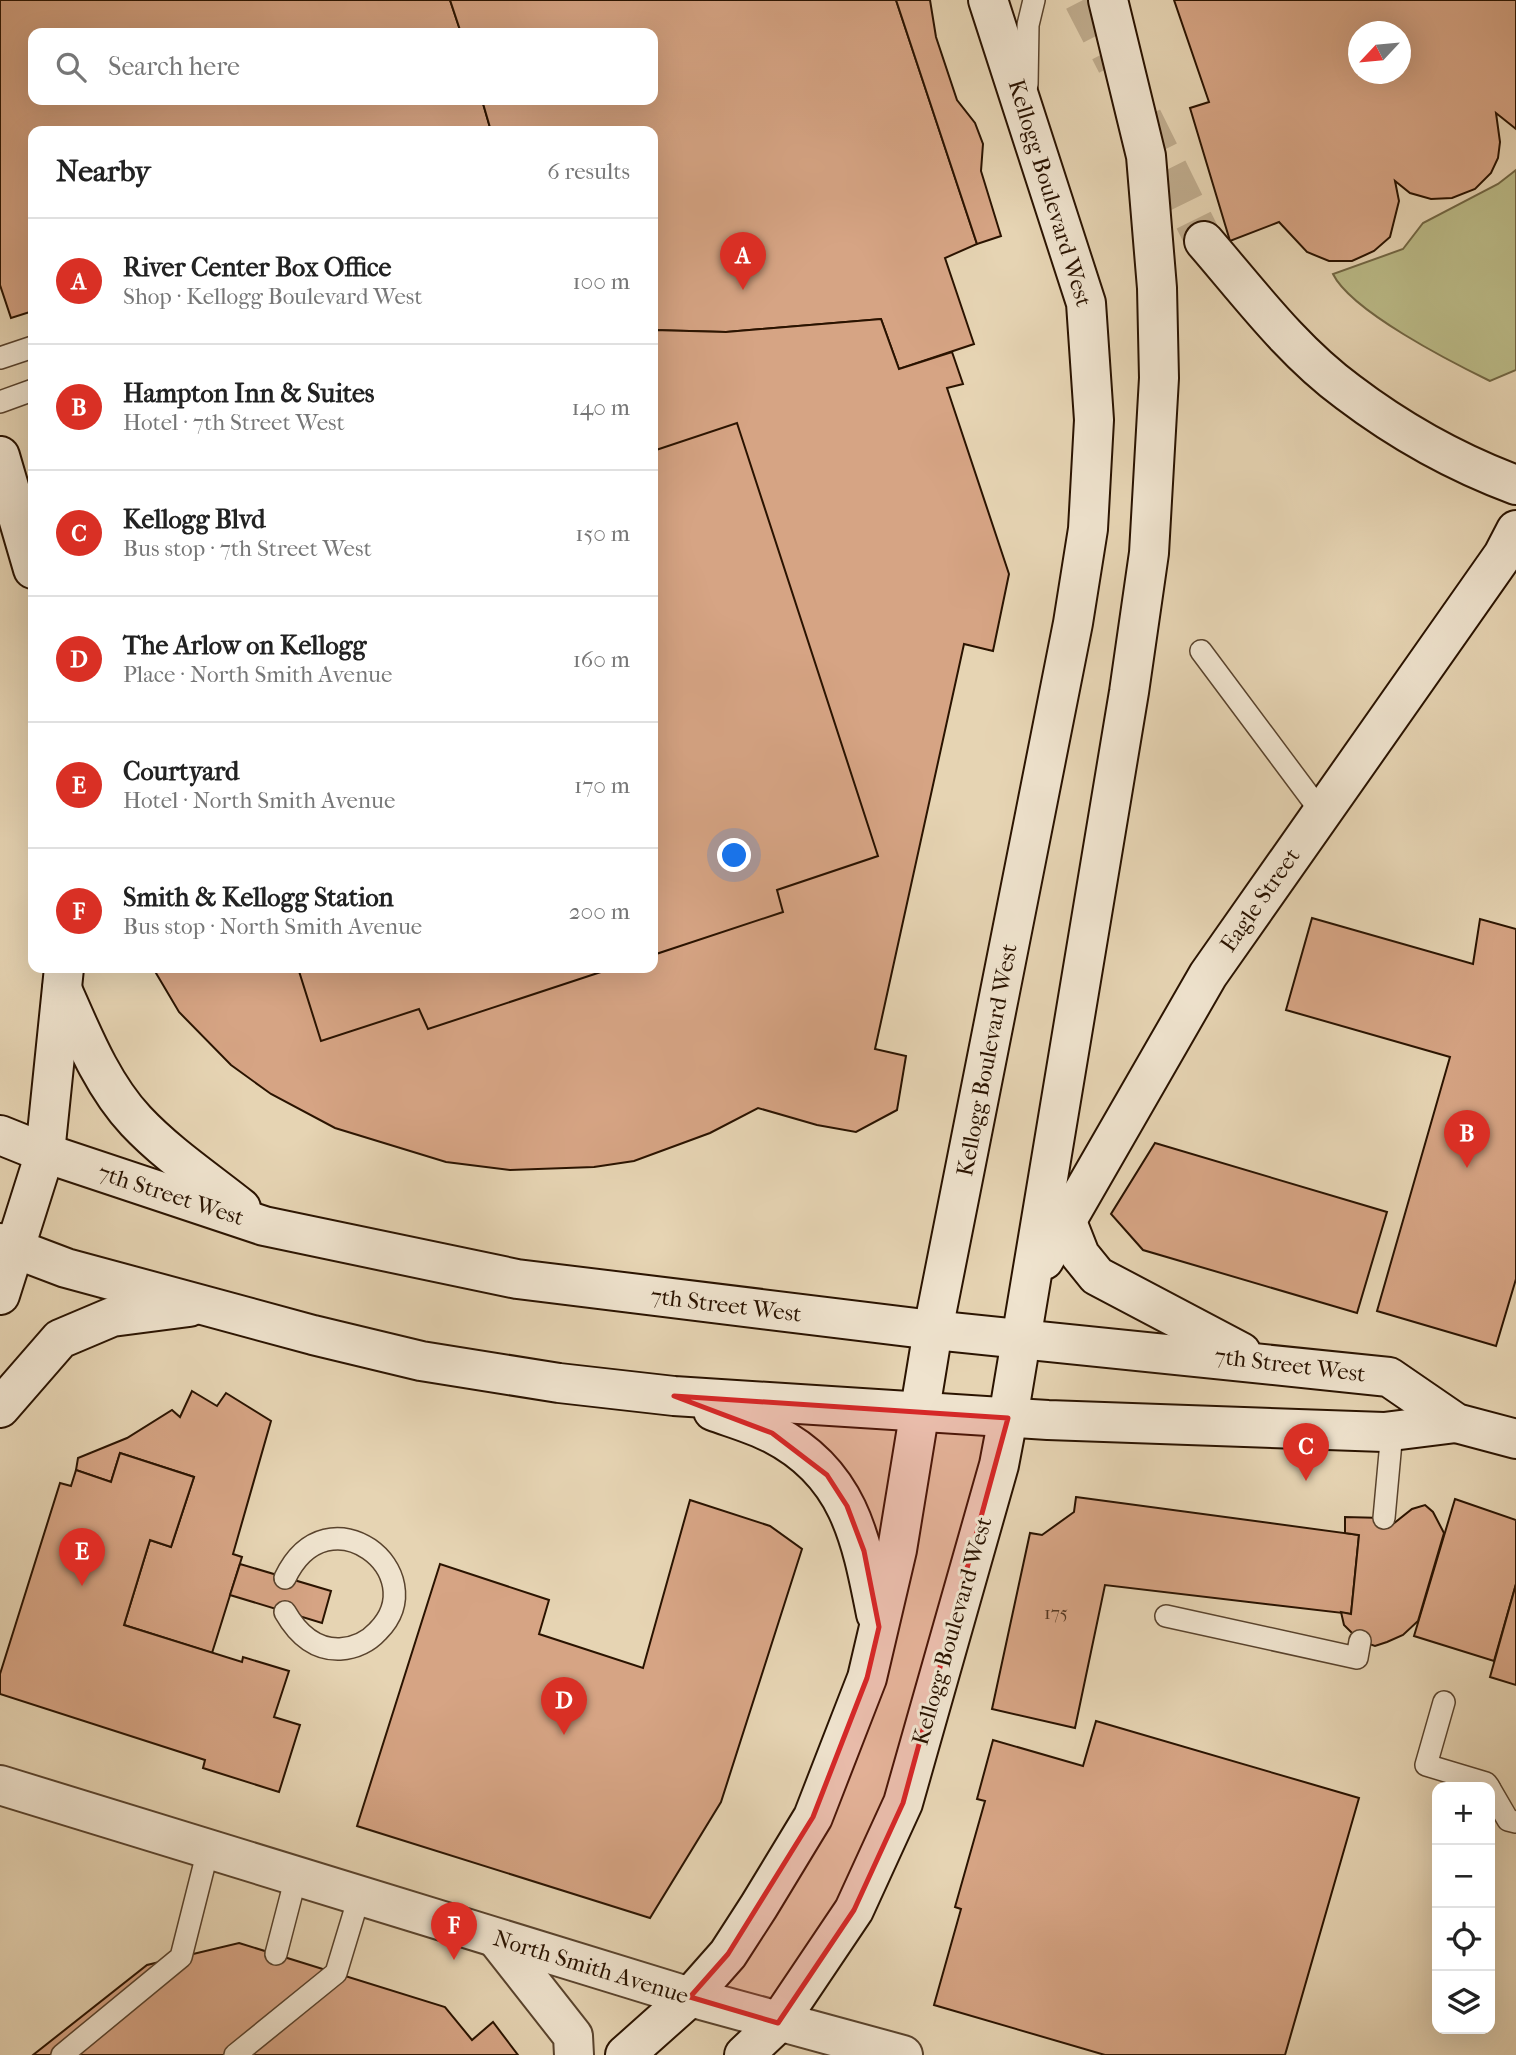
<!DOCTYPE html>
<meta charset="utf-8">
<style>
:root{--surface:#fff;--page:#f2f2f2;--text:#222;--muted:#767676;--line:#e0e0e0;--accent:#d93025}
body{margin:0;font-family:"IM FELL French Canon",serif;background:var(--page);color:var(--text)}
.controls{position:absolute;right:21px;bottom:21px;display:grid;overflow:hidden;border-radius:14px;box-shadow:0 7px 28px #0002}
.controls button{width:63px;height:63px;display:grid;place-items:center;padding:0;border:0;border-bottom:2px solid var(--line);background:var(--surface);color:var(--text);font:35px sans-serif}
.compass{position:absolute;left:1348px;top:21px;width:63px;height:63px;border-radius:50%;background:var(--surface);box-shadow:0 7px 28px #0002;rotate:244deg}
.you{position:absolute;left:735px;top:856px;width:24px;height:24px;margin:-18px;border:5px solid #fff;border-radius:50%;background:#1a73e8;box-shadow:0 0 0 10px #1a73e833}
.badge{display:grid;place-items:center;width:46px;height:46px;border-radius:50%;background:var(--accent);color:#fff;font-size:23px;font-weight:700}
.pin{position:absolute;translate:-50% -58px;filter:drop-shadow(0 2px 4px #0008)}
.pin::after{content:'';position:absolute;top:37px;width:24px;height:21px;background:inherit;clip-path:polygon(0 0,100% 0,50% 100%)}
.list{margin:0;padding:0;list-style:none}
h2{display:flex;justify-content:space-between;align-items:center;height:91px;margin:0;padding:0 28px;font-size:30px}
h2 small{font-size:23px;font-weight:400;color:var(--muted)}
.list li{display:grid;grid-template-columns:46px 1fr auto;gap:21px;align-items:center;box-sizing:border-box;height:126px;padding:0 28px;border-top:2px solid var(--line)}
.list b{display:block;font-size:26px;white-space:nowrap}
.list p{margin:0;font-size:23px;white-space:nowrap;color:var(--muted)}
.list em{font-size:23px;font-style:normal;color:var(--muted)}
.icon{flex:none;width:38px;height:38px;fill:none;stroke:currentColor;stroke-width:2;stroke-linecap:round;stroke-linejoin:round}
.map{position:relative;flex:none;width:1516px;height:2055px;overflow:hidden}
.search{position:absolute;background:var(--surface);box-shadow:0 7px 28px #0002;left:28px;top:28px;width:630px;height:77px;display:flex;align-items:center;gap:18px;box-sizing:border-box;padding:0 24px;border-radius:14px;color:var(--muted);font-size:26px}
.panel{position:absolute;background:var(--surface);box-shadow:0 7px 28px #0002;left:28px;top:126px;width:630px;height:847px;border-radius:14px}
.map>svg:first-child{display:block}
</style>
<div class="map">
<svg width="1516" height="2055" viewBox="0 0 1516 2055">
<rect width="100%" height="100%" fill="#e6d4b3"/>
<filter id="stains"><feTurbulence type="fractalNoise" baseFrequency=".00286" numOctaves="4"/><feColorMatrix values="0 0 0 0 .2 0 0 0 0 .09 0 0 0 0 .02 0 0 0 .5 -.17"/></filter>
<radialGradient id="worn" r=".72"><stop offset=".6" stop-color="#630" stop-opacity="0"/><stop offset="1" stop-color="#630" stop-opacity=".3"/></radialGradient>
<path fill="#bb8" stroke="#726744" stroke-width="2" d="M 1516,170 L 1516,370 L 1490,381 C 1451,362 1351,311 1333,274 L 1403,249 L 1423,223 L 1498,184 Z"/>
<g fill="#d6a484" stroke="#2a1300" stroke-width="2" fill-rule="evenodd">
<path d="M 0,0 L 450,0 L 461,33 L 33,33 L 33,100 L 482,100 L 491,131 L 33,131 L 33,311 L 11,318 L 0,285 Z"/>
<path d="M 450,0 L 896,0 L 977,244 L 945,258 L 974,344 L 899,369 L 881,319 L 726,332 L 653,330 L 653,131 L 491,131 L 482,100 L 653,100 L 653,33 L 461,33 Z"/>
<path d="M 896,0 L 930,0 L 936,37 L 957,100 L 975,123 L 983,144 L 981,171 L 1001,236 L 977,244 Z"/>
<path d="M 1174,0 L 1516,0 L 1516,129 L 1496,113 L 1500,142 L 1498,158 L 1491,173 L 1475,189 L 1452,198 L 1431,199 L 1410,193 L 1395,181 L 1399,201 L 1390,237 L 1374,251 L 1352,261 L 1329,261 L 1307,252 L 1279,222 L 1230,241 L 1190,108 L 1209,102 ZM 1358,32 L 1400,32 L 1400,74 L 1358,74 Z"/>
<path d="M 881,319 L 899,369 L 952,352 L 963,384 L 947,388 L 1009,574 L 993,651 L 964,644 L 875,1049 L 906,1056 L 897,1110 L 856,1132 L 817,1125 L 758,1108 L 710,1133 L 634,1161 L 594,1167 L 510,1170 L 446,1162 L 335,1128 L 271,1094 L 231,1065 L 179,1012 L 153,968 L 653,968 L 653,330 L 726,332 Z"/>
<path d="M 737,423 L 878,856 L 777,890 L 783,912 L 653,955 L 653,451 Z"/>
<path d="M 1312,918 L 1473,964 L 1480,919 L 1516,929 L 1516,1279 L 1496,1346 L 1377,1311 L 1450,1057 L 1286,1010 Z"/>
<path d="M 298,968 L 613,968 L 428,1029 L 419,1009 L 321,1041 Z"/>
<path d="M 1155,1143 L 1387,1212 L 1357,1313 L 1143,1250 L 1111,1214 Z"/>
<path d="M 192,1391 L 217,1406 L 226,1393 L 271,1421 L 233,1554 L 242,1557 L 212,1653 L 124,1625 L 150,1540 L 171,1547 L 194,1477 L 120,1453 L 111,1482 L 76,1470 L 78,1458 L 127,1438 L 172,1410 L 180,1417 Z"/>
<path d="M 120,1453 L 194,1477 L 171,1547 L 150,1540 L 124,1625 L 242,1662 L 243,1657 L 289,1671 L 274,1717 L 300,1725 L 279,1792 L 203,1768 L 205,1760 L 0,1694 L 0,1674 L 60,1483 L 71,1486 L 76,1470 L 111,1482 Z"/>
<path d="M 1076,1497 L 1359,1535 L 1351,1614 L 1105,1585 L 1075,1728 L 992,1709 L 1030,1533 L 1042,1535 L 1074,1512 Z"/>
<path d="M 1455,1499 L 1516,1520 L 1516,1584 L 1494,1661 L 1414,1636 Z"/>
<path d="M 690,1500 L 770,1526 L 802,1549 L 721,1802 L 650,1918 L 357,1826 L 440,1564 L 549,1600 L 539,1634 L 643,1668 Z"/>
<path d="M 1425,1505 L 1433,1512 L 1444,1533 L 1418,1621 L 1403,1635 L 1387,1642 L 1375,1646 L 1360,1641 L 1344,1625 L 1341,1612 L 1351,1614 L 1359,1535 L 1345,1533 L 1345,1517 L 1384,1518 L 1393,1524 L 1412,1509 Z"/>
<path d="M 240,1564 L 331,1591 L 322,1623 L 230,1595 Z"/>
<path d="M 1516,1584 L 1516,1685 L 1490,1677 Z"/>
<path d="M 1096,1721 L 1359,1798 L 1285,2055 L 1105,2055 L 934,2005 L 961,1909 L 955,1907 L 985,1801 L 977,1799 L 993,1740 L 1083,1766 Z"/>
<path d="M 239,1943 L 445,2007 L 472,2040 L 493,2022 L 518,2055 L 33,2055 L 147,1965 Z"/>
</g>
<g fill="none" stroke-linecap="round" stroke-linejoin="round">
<g stroke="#c0ad8f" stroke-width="38" stroke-dasharray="38 19" stroke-linecap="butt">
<path d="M 1083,0 L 1116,64"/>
<path d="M 1143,118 L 1204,241"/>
</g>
<g stroke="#59432d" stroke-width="24">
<g id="lane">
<path d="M 1027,85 L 1028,25 L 1034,0"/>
<path d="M 0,358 L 33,347"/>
<path d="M 0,402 L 33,390"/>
<path d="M 1201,651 L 1322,813"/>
<path d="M 1384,1518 L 1392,1431"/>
<path d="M 285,1612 C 297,1633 314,1650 340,1649 C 355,1648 368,1642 378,1631 C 435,1573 328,1488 285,1578"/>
<path d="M 1166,1616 L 1357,1658 L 1360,1641"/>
<path d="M 1444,1702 L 1426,1765 L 1486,1783 L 1489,1787"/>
<path d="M 1490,1789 L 1508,1820 L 1516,1822"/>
<path d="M 276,1954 L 296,1877"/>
<path d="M 62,2055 L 181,1957 L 208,1850"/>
<path d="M 235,2055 L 336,1973 L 359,1897"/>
</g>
</g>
<g stroke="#59432d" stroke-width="42">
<g id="street">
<path d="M 0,1785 L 690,1997 L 903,2055"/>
<path d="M 496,1938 L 573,2036 L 574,2055"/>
</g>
</g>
<g stroke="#2a1300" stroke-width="42">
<g id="secondary">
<path d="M 1204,241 C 1249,293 1292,351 1348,392 C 1398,430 1457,463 1516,485"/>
<path d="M 0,456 L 33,569"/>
<path d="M 62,989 C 82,1034 102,1085 136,1121 C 167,1154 206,1180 241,1208"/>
<path d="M 0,1135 L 45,1153 L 264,1226 L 517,1279 L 933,1330 L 1389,1377 L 1456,1423 L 1516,1439"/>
<path d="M 1060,1204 L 1080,1255 L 1097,1276 L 1241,1352"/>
<path d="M 0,1243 L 66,1268 L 313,1335 L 421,1361 L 559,1383 L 674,1396 L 1048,1420 L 1384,1432 L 1456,1423"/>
<path d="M 1044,1260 L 1208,975 L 1503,555 L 1516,530"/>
<path d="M 0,1295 L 45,1153 L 64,968"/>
<path d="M 0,1408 L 60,1339 L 112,1317 L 189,1307"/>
<path d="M 713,1411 C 732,1418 754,1424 773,1434 C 849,1473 861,1538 876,1614"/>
<path d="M 625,2055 L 690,1997 L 728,1954 L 759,1906 L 813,1817 L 867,1678 L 897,1550 L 933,1330 L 1073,623 L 1088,529 L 1094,420 L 1086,303 L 988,0"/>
<path d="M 744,2055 L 778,2023 L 854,1910 L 903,1803 L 999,1465 L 1008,1418 L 1129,692 L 1149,553 L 1159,378 L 1157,288 L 1146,156 L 1108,0"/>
</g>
</g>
<use href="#lane" stroke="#efe3ce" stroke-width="21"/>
<use href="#street" stroke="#efe3ce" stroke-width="38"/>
<use href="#secondary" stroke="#efe3ce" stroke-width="38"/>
</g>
<path fill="#d62828" fill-opacity="0.2" stroke="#d62828" stroke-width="5" stroke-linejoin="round" d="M 674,1396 L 1008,1418 L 903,1803 L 854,1910 L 778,2023 L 690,1997 L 728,1954 L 813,1817 L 867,1678 L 879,1627 L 864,1551 L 847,1506 L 827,1475 L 772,1433 Z"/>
<g text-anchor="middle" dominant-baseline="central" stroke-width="6" stroke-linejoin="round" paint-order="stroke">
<g font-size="19" fill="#553721">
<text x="1056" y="1613">175</text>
</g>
<g font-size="23" fill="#2a1300" stroke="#efe3ce">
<text transform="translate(1050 193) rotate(73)">Kellogg Boulevard West</text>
<text transform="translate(1260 900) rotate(-55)">Eagle Street</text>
<text transform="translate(987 1060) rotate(-79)">Kellogg Boulevard West</text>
<text transform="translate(171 1195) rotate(18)">7th Street West</text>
<text transform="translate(726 1305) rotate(7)">7th Street West</text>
<text transform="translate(1290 1365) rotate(7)">7th Street West</text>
<text transform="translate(952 1631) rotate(-74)">Kellogg Boulevard West</text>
<text transform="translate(591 1967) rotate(17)">North Smith Avenue</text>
</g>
</g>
<rect width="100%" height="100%" filter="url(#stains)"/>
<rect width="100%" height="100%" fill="url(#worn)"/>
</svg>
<div class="controls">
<button>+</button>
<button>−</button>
<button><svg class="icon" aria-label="locate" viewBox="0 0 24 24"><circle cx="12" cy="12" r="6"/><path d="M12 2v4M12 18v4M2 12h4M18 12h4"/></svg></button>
<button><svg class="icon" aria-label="layers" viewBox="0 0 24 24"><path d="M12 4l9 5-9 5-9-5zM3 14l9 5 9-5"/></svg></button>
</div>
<svg class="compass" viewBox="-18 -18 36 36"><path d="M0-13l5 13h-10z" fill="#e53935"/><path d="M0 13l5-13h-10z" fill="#767676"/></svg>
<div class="you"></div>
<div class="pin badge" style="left:743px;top:290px">A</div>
<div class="pin badge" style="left:1467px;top:1168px">B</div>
<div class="pin badge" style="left:1306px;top:1481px">C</div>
<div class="pin badge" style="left:564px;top:1735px">D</div>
<div class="pin badge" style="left:82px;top:1586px">E</div>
<div class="pin badge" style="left:454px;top:1960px">F</div>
<div class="search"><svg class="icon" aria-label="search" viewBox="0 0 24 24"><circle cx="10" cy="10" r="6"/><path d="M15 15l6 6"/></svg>Search here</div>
<section class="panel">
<h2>Nearby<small>6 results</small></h2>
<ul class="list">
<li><span class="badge">A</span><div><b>River Center Box Office</b><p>Shop · Kellogg Boulevard West</p></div><em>100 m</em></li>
<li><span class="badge">B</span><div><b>Hampton Inn &amp; Suites</b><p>Hotel · 7th Street West</p></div><em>140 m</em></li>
<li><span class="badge">C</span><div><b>Kellogg Blvd</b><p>Bus stop · 7th Street West</p></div><em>150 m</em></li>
<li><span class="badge">D</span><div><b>The Arlow on Kellogg</b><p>Place · North Smith Avenue</p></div><em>160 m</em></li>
<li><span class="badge">E</span><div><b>Courtyard</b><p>Hotel · North Smith Avenue</p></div><em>170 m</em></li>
<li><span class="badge">F</span><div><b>Smith &amp; Kellogg Station</b><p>Bus stop · North Smith Avenue</p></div><em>200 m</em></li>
</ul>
</section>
</div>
